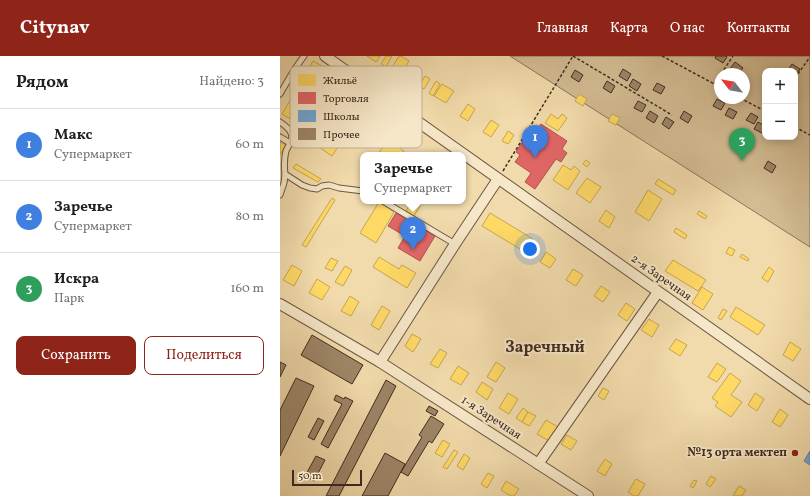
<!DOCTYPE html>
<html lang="ru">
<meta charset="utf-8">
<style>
:root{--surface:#fff;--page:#f6f6f6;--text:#202124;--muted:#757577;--line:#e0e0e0;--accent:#8f2418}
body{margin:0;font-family:Vollkorn,serif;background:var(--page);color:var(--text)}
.controls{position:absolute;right:12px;top:12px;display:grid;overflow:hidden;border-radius:8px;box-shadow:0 2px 10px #0003}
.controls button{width:36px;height:36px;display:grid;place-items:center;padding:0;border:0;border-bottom:1px solid var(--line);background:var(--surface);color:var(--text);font:20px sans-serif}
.compass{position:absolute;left:434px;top:12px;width:36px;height:36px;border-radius:50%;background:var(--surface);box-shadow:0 2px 10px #0003;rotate:301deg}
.scale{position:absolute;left:12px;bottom:10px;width:70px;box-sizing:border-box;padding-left:4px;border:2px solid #412b20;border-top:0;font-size:11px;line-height:14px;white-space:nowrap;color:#412b20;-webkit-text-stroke:3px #f6e7c8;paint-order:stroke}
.you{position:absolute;left:250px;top:193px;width:14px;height:14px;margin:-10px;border:3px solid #fff;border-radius:50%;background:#1a73e8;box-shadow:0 0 0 6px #1a73e833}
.badge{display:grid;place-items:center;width:26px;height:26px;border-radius:50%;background:var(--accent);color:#fff;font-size:13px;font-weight:700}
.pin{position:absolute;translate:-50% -33px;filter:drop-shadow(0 1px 2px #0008)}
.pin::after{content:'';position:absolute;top:21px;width:14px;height:12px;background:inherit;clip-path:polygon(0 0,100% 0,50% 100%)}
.popup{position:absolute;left:80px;top:96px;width:106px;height:52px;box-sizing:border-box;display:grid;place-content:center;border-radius:8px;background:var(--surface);filter:drop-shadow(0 1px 3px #0005);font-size:13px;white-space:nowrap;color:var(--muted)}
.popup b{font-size:15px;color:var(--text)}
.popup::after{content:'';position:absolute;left:50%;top:100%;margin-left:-8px;border:8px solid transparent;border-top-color:var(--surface)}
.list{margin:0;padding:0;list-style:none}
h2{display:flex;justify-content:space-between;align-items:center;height:52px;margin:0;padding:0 16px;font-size:17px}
h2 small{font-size:13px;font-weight:400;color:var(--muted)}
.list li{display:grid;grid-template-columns:26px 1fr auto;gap:12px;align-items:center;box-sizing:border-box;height:72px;padding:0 16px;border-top:1px solid var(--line)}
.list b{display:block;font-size:15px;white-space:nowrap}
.list p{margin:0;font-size:13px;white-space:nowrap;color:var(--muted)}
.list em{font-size:13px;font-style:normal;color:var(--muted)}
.actions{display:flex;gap:8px;padding:12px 16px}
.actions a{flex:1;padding:9px 0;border:1px solid var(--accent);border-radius:8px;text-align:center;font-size:14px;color:var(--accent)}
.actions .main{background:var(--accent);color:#fff}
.map{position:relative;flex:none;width:530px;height:440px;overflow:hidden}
header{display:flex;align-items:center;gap:24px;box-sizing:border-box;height:56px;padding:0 20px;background:var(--accent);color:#fff}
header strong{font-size:19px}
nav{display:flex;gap:22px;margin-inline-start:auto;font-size:14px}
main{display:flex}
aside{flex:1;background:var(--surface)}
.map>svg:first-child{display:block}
</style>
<header>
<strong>Citynav</strong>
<nav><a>Главная</a><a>Карта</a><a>О нас</a><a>Контакты</a></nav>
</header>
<main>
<aside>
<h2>Рядом<small>Найдено: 3</small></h2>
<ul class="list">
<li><span class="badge" style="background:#3f7fe0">1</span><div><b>Макс</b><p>Супермаркет</p></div><em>60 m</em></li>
<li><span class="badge" style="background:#3f7fe0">2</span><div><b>Заречье</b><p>Супермаркет</p></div><em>80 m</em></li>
<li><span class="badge" style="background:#2e9e5b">3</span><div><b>Искра</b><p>Парк</p></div><em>160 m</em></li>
</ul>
<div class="actions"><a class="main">Сохранить</a><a>Поделиться</a></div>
</aside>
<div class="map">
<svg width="530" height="440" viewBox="0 0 530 440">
<rect width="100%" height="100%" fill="#f1daab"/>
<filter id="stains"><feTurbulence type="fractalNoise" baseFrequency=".005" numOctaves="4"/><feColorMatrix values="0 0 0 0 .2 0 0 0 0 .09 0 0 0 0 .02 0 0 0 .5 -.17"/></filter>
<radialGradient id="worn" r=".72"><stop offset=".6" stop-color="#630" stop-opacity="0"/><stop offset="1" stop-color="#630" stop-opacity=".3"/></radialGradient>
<path fill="#d3bc93" stroke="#8a745a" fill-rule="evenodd" d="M 230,0 L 530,0 L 530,191 ZM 485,15 L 515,15 L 515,81 L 485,81 ZM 440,18 L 464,18 L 464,42 L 440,42 Z"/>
<g fill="#ffd966" stroke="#c6a551">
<path d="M 87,0 L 100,0 L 96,6 Z"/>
<path d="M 106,0 L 112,0 L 106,11 L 101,8 Z"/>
<path d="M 119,0 L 121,0 L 129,5 L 120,19 L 111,13 Z"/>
<path d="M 33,5 L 42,10 L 12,64 L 2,58 Z"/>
<path d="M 44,10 L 67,26 L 59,37 L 36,21 Z"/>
<path d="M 145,20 L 150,23 L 144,33 L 139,30 Z"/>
<path d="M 156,25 L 160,28 L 153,40 L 149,37 Z"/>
<path d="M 162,28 L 174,35 L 166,47 L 154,40 Z"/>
<path d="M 299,38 L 307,43 L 303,50 L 295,45 Z"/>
<path d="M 55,48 L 85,68 L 75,84 L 44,63 Z"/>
<path d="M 188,48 L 195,53 L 188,65 L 180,60 Z"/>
<path d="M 271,58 L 278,63 L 282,58 L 287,62 L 278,75 L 265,67 Z"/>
<path d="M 332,58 L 340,62 L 336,69 L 328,65 Z"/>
<path d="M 211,64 L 219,69 L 211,81 L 203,76 Z"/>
<path d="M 32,69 L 60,88 L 52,100 L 24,81 Z"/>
<path d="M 228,75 L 234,79 L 228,88 L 222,85 Z"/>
<path d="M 108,84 L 124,95 L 121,99 L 99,99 L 98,98 Z"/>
<path d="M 0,86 L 6,89 L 0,99 Z"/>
<path d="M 306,104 L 310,107 L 307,111 L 303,108 Z"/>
<path d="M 16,108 L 41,123 L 38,126 L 13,112 Z"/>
<path d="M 283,109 L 291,114 L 294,110 L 300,115 L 288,134 L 273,124 Z"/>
<path d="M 307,122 L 321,131 L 310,147 L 296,137 Z"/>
<path d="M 378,123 L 396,134 L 393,139 L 375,128 Z"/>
<path d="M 368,134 L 382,143 L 369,165 L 355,156 Z"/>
<path d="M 52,142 L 55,144 L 26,191 L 22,189 Z"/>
<path d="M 132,145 L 135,145 L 141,148 L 134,160 L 126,155 Z"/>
<path d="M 99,146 L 114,156 L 96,187 L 80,177 Z"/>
<path d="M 326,154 L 335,161 L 329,172 L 319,165 Z"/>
<path d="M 419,155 L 427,160 L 425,163 L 417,158 Z"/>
<path d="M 210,157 L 253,183 L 245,196 L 202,170 Z"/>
<path d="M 396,172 L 407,179 L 405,183 L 394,176 Z"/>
<path d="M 449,191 L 455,194 L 452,200 L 446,197 Z"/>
<path d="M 266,196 L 276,203 L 270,212 L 260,206 Z"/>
<path d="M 462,198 L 469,203 L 468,205 L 460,201 Z"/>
<path d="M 99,201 L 119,213 L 122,209 L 136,217 L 127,232 L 93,211 Z"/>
<path d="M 51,202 L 58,205 L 52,215 L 45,212 Z"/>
<path d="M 393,204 L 426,224 L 418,235 L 385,215 Z"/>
<path d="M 12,209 L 22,215 L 14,230 L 3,224 Z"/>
<path d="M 65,210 L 72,214 L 63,230 L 55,226 Z"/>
<path d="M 489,211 L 494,215 L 488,226 L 482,222 Z"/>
<path d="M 293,213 L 303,219 L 296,230 L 286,224 Z"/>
<path d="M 37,223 L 50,231 L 42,244 L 29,237 Z"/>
<path d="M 321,230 L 330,236 L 323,246 L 314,240 Z"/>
<path d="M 422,231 L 433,238 L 423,254 L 412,247 Z"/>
<path d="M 70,240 L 79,246 L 71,260 L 61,255 Z"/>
<path d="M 346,247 L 355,253 L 347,265 L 338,259 Z"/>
<path d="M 102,250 L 110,255 L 99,274 L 91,269 Z"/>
<path d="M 456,251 L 485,269 L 478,279 L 450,261 Z"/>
<path d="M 443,253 L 447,255 L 441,264 L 438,262 Z"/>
<path d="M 369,263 L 379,269 L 372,281 L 361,274 Z"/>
<path d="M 132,278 L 141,283 L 133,296 L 125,290 Z"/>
<path d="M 396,283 L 407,289 L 400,300 L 389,293 Z"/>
<path d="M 510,286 L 521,293 L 513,305 L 503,299 Z"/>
<path d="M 160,293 L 167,297 L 158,312 L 150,308 Z"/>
<path d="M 216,306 L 225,312 L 216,326 L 207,321 Z"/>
<path d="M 437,307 L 446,313 L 437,326 L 428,321 Z"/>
<path d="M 178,310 L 189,317 L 181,329 L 170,323 Z"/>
<path d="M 450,317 L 461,325 L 451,339 L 462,346 L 451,361 L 435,350 L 438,346 L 432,342 Z"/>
<path d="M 202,326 L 213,333 L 207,344 L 196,336 Z"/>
<path d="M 323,332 L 329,335 L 324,344 L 318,340 Z"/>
<path d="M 228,337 L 238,343 L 229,358 L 219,352 Z"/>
<path d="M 475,337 L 484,343 L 477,355 L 468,349 Z"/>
<path d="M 243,352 L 248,356 L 242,366 L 236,362 Z"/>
<path d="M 500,353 L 508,359 L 500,371 L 492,366 Z"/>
<path d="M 248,356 L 256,360 L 249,370 L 242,366 Z"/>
<path d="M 266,364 L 278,371 L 269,385 L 257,378 Z"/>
<path d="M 287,379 L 297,385 L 291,394 L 281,388 Z"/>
<path d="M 163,384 L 170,388 L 162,401 L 155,397 Z"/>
<path d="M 174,394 L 178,396 L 167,413 L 163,411 Z"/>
<path d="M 184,398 L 190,402 L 183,414 L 177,410 Z"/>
<path d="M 325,403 L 332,408 L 325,420 L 317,415 Z"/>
<path d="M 208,417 L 214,420 L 207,432 L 201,428 Z"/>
<path d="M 431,420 L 436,423 L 430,431 L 426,428 Z"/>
<path d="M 356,423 L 365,428 L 358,440 L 354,440 L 348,436 Z"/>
<path d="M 414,424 L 417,425 L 413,432 L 410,430 Z"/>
<path d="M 226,425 L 239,433 L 234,440 L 231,440 L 221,434 Z"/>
<path d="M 459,430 L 466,434 L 462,440 L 453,440 Z"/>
</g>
<g fill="#e06666" stroke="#b05451">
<path d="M 261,68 L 287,85 L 282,93 L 287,97 L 281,106 L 276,103 L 255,133 L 245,126 L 251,117 L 235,106 L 240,99 L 236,96 L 246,80 L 251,83 Z"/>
<path d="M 116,157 L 155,180 L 140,205 L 118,192 L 125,180 L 108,170 Z"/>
</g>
<path fill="#6fa8dc" stroke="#6182a4" d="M 530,395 L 530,409 L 524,405 Z"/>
<g fill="#9d8668" stroke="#412b20">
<path d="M 436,0 L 446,0 L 447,1 L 443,7 L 435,2 Z"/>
<path d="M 455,6 L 463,12 L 458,18 L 450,13 Z"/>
<path d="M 512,8 L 520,13 L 516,20 L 515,15 L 508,14 Z"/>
<path d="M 343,13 L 351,18 L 347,25 L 339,20 Z"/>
<path d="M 295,14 L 303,19 L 299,26 L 291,21 Z"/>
<path d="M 353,23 L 361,28 L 357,35 L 349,30 Z"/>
<path d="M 327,25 L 335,30 L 331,37 L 323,32 Z"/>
<path d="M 377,27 L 385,31 L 381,38 L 373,34 Z"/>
<path d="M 437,43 L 445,47 L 441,54 L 433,50 Z"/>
<path d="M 358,45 L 366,49 L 362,56 L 354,52 Z"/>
<path d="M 449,52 L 457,56 L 453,63 L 445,59 Z"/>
<path d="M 370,55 L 378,60 L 374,67 L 366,62 Z"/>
<path d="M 404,55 L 412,60 L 408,67 L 400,62 Z"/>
<path d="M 471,57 L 478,61 L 474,68 L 466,64 Z"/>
<path d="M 386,61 L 394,66 L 389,73 L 382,68 Z"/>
<path d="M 478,66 L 485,70 L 482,77 L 474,73 Z"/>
<path d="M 488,105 L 496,110 L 492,117 L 484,112 Z"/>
<path d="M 32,279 L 83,309 L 72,328 L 21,299 Z"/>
<path d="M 0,306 L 6,309 L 0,321 Z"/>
<path d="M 16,322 L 34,330 L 0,400 L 0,354 Z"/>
<path d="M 106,324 L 116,330 L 59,440 L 46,440 Z"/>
<path d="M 56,339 L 64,343 L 65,341 L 73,345 L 48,392 L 41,388 L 62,348 L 54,344 Z"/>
<path d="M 149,350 L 158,355 L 155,360 L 146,355 Z"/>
<path d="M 151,360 L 164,368 L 152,387 L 149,385 L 128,420 L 121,416 L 142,381 L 139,379 Z"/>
<path d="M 38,362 L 44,365 L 34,384 L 28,381 Z"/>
<path d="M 105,397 L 125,408 L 108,440 L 82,440 Z"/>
<path d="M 36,400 L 45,404 L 34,425 L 25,420 Z"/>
</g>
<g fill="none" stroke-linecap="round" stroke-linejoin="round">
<g stroke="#6d5743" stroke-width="7">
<g id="lane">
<path d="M 0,38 L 14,14 L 24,0"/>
<path d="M 0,66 C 4,69 9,72 11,77 C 14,84 8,90 6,95 C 4,103 4,110 5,118 L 22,129 L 30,132 L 37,133 L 42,130 L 49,129 L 59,132 L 83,135"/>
<path d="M 0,81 L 10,87"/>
<path d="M 0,139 L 4,127 L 5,118"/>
<path d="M 103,145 L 175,188"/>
</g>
</g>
<g stroke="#6d5743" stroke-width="12">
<g id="street">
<path d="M 45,0 L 530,343"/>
<path d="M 0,248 L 100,306 L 308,440"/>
<path d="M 100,306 L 175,188 L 218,123"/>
<path d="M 258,408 L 378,236"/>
</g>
</g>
<g stroke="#412b20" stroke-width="1.5" stroke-dasharray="3 2" stroke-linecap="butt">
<path d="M 293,0 L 392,59"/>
<path d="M 382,0 L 440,31"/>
<path d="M 441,18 L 453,0"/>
<path d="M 515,22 L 530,1"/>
<path d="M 434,28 L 440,19"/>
<path d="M 460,42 L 485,55"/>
<path d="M 515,71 L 530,79"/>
<path d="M 223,115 L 293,0"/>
</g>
<use href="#lane" stroke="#f6e7c8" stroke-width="5"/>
<use href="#street" stroke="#f6e7c8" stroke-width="10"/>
</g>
<circle fill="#8f2418" stroke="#f6e7c8" stroke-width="1.5" cx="515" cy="397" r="4"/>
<g text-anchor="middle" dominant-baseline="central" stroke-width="4" stroke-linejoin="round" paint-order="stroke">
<g font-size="12" fill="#412b20" stroke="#f6e7c8">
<text transform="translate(381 222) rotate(35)">2-я Заречная</text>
<text transform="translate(211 362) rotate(33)">1-я Заречная</text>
</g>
<g font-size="12" font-weight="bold" fill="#412b20" stroke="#f6e7c8" text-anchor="end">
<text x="507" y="397">№13 орта мектеп</text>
</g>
<g font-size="16" font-weight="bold" fill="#412b20" stroke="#f6e7c8">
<text x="265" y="292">Заречный</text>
</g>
</g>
<rect x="10" y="10" width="132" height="82" rx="6" fill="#f6e7c8" stroke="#c0af96" stroke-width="1"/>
<rect x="18" y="18" width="18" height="12" fill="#ffd966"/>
<rect x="18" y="36" width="18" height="12" fill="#e06666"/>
<rect x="18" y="54" width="18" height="12" fill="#6fa8dc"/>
<rect x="18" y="72" width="18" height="12" fill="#9d8668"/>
<g font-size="11" fill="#412b20">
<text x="43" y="28">Жильё</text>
<text x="43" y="46">Торговля</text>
<text x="43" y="64">Школы</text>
<text x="43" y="82">Прочее</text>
</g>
<rect width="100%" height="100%" filter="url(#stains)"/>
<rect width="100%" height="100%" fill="url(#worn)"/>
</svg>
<div class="controls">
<button>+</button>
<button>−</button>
</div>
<svg class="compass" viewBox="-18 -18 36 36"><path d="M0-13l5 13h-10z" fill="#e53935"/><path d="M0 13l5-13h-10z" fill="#757577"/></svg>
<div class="scale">50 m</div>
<div class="you"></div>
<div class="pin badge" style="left:255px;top:102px;background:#3f7fe0">1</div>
<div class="pin badge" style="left:133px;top:194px;background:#3f7fe0">2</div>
<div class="popup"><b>Заречье</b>Супермаркет</div>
<div class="pin badge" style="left:462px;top:105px;background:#2e9e5b">3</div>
</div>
</main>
